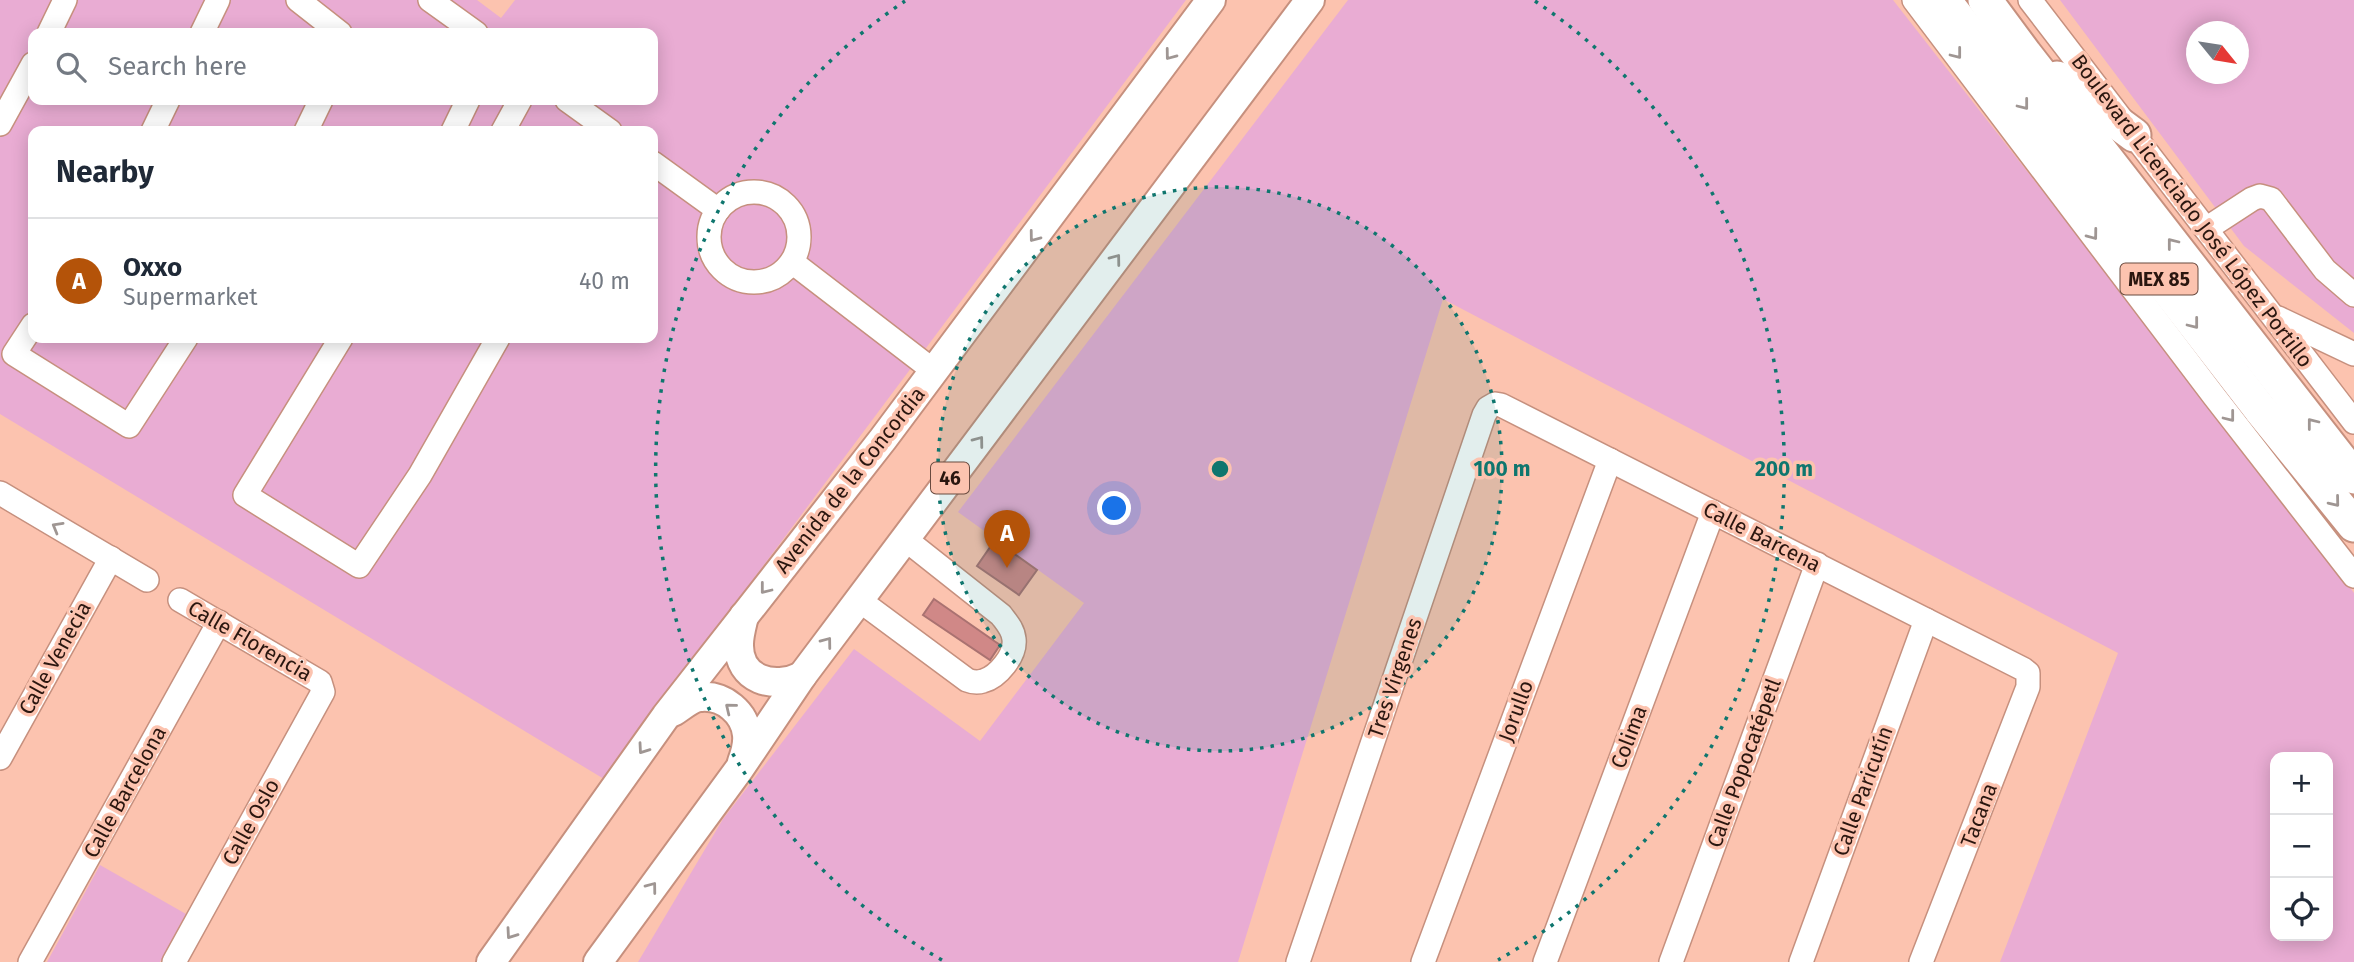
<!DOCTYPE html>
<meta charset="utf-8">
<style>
:root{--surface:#fff;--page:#f2f2f3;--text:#1f2937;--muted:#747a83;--line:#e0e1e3;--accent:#b45309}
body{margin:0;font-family:"Fira Sans",sans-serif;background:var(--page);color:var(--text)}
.controls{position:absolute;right:21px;bottom:21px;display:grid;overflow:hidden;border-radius:14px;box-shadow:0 4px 18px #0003}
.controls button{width:63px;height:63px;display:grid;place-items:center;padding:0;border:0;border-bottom:2px solid var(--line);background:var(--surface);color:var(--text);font:35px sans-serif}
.compass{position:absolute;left:2186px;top:21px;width:63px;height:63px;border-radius:50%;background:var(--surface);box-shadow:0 4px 18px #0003;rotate:120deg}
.you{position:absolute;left:1115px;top:509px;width:24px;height:24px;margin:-18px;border:5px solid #fff;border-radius:50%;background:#1a73e8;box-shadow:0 0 0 10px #1a73e833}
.badge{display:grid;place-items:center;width:46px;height:46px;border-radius:50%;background:var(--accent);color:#fff;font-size:23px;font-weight:700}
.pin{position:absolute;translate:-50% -58px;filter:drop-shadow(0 2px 4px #0008)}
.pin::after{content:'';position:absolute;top:37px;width:24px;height:21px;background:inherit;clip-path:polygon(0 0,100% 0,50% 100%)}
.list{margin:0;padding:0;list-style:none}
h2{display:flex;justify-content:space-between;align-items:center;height:91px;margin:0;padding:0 28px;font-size:30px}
h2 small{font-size:23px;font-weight:400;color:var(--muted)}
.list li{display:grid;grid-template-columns:46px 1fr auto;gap:21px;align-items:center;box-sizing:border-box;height:126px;padding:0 28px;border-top:2px solid var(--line)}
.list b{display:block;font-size:26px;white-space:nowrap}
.list p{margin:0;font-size:23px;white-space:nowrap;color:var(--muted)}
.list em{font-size:23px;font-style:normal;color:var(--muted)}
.icon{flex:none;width:38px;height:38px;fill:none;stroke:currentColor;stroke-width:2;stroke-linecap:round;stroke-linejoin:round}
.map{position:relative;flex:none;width:2354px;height:962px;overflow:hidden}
.search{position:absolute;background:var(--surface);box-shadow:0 4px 18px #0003;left:28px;top:28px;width:630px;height:77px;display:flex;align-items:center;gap:18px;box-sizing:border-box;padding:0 24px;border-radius:14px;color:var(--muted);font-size:26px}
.panel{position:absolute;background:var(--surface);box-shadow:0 4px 18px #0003;left:28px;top:126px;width:630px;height:217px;border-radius:14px}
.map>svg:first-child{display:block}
</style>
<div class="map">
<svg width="2354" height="962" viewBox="0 0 2354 962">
<rect width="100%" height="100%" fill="#fcc3af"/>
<g fill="#e9acd3" fill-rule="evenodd">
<path d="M 0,0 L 477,0 L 501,18 L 515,0 L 1186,0 L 604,779 L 0,414 ZM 33,33 L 653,33 L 653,100 L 33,100 ZM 33,131 L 653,131 L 653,338 L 33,338 Z"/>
<path d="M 1348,0 L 1893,0 L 2211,406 L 2354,593 L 2354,962 L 2000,962 L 2118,653 L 1443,299 L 1238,962 L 638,962 L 723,819 L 854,649 L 980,741 L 1084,603 L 958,512 ZM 2275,757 L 2328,757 L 2328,936 L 2275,936 Z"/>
<path d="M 2060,0 L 2354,0 L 2354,333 L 2244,246 ZM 2196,32 L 2238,32 L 2238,74 L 2196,74 Z"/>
<path d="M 100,865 L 186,914 L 160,962 L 47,962 Z"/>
</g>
<g fill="#d08887" stroke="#aa7271" stroke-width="2">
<path d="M 995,540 L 1037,570 L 1019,595 L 977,566 Z"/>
<path d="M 934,599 L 1000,645 L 990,660 L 923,615 Z"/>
</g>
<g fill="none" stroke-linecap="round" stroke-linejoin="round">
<g stroke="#c6907e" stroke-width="26">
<g id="minor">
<path d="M 298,0 L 340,33"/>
<path d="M 430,0 L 476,33"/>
<path d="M 1914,0 L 2214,396 L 2354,576"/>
<path d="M 2030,0 L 2354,422"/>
<path d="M 49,33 L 65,0"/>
<path d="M 202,33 L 218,0"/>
<path d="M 567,100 L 610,131"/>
<path d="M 0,124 L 33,64"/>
<path d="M 153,131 L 168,100"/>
<path d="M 306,131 L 321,100"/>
<path d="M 453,131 L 468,100"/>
<path d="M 503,131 L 520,100"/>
<path d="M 653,163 L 718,210"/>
<circle cx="754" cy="237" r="45"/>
<path d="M 2206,229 L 2252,199 L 2260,196 L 2271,199 L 2325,270 L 2354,295"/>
<path d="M 792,262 L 934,371"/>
<path d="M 2278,318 L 2354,354"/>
<path d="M 33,325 L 14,354 L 129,426 L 186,338"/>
<path d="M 341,338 L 245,495 L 359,566 L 420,475 L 498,338"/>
<path d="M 0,493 L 147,580"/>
<path d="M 859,600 L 967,680 C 972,682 977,683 983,681 C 998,677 1016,655 1014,639 C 1013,629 1007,623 1001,615 L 905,539"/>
<path d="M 0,758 L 111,558"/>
<path d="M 30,962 L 219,622"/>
<path d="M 174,962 L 323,692 L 320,682 L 180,600"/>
<path d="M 1298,962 L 1484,415 L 1488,408 L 1495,404 L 1501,405 L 2023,669 L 2028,673 L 2028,687 L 1921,962"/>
<path d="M 1423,962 L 1610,460"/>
<path d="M 1545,962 L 1713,512"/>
<path d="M 1671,962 L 1817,564"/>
<path d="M 1801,962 L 1926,620"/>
</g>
</g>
<g stroke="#c6907e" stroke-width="32">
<g id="major">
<path d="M 744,616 C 742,625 739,635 739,644 C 738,680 774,690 802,676"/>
<path d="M 673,712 C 681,707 692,697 701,697 C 724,695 745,713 747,735 C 748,744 745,754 742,762"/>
<path d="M 491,962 L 666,716 L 883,439 L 1211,0"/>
<path d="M 598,962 L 740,768 L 802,676 L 1310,0"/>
</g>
</g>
<g stroke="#c6907e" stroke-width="37">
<g id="highway">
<path d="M 1944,0 L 2260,409 L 2354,525"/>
<path d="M 1985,0 L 2025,54 L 2354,477"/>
<path d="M 2057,78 L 2134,135"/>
</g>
</g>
<use href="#minor" stroke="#fff" stroke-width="23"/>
<use href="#major" stroke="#fff" stroke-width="28"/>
<use href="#highway" stroke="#fff" stroke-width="33"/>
</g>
<defs><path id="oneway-chevron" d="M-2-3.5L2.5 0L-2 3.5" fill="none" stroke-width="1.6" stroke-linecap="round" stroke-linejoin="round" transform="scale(1.75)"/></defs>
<g stroke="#9f9693">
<use href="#oneway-chevron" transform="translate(1957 54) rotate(52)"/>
<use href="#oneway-chevron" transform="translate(1170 55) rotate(127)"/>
<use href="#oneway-chevron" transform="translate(2024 105) rotate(52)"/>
<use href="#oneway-chevron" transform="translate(2093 235) rotate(53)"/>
<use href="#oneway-chevron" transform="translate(1034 237) rotate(127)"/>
<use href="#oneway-chevron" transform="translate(2172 243) rotate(-128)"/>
<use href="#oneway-chevron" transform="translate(1116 259) rotate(-53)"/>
<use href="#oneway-chevron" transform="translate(2194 324) rotate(52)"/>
<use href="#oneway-chevron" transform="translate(2230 417) rotate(52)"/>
<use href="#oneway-chevron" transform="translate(2312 423) rotate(-128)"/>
<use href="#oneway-chevron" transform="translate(979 441) rotate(-53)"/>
<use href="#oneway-chevron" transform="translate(2335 502) rotate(51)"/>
<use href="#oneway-chevron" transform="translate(57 527) rotate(-150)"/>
<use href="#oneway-chevron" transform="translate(765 589) rotate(128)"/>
<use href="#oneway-chevron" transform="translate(827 642) rotate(-53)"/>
<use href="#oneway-chevron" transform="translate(730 708) rotate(-141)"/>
<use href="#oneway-chevron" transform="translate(643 749) rotate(125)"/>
<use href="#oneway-chevron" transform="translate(652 887) rotate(-53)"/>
<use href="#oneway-chevron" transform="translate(511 934) rotate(125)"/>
</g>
<circle cx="1220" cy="469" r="282" fill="#0f766e" fill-opacity=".12"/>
<g fill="none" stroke="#0f766e" stroke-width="3.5" stroke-dasharray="3.5 7">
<circle cx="1220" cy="469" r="282"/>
<path d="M942 960A564 564 0 0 1 905 1M1535 1A564 564 0 0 1 1498 960"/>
</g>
<g text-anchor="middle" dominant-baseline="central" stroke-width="7" stroke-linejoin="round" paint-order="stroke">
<g fill="#fcc3af" stroke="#694a3f" stroke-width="2">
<rect x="2120.5" y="263.5" width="77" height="31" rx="5"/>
<rect x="931" y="462.5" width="38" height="31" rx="5"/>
</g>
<g font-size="19" font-weight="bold" fill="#2a160f">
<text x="2159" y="279">MEX 85</text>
<text x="950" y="478">46</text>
</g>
<g font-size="21" fill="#2a160f" stroke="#fcc3af">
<text transform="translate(2192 211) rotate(53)">Boulevard Licenciado José López Portillo</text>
<text transform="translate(850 480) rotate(-52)">Avenida de la Concordia</text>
<text transform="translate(1762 537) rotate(27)">Calle Barcena</text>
<text transform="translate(250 641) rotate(30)">Calle Florencia</text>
<text transform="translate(55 658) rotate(-61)">Calle Venecia</text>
<text transform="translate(1395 678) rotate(-71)">Tres Virgenes</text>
<text transform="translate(1516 711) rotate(-70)">Jorullo</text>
<text transform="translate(1629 737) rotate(-69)">Colima</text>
<text transform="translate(1744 763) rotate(-70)">Calle Popocatépetl</text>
<text transform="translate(1863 791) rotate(-70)">Calle Paricutín</text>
<text transform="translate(125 792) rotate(-61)">Calle Barcelona</text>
<text transform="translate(1979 815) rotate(-69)">Tacana</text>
<text transform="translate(251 822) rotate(-61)">Calle Oslo</text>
</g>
</g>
<circle cx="1220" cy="469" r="10" fill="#0f766e" stroke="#fcc3af" stroke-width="3.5"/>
<g font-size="21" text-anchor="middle" font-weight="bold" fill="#0f766e" stroke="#fcc3af" stroke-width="7" stroke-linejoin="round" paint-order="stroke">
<text x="1502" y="476">100 m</text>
<text x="1784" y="476">200 m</text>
</g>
</svg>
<div class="controls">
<button>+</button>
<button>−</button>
<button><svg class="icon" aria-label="locate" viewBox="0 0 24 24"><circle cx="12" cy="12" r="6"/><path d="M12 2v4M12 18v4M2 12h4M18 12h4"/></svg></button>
</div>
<svg class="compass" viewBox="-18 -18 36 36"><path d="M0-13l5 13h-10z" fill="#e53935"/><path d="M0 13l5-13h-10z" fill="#747a83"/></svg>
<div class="you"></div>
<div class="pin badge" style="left:1007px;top:568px">A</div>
<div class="search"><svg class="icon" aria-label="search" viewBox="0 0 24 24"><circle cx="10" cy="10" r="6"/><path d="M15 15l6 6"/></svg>Search here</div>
<section class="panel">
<h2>Nearby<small></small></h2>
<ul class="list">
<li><span class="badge">A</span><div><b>Oxxo</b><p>Supermarket</p></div><em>40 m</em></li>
</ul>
</section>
</div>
